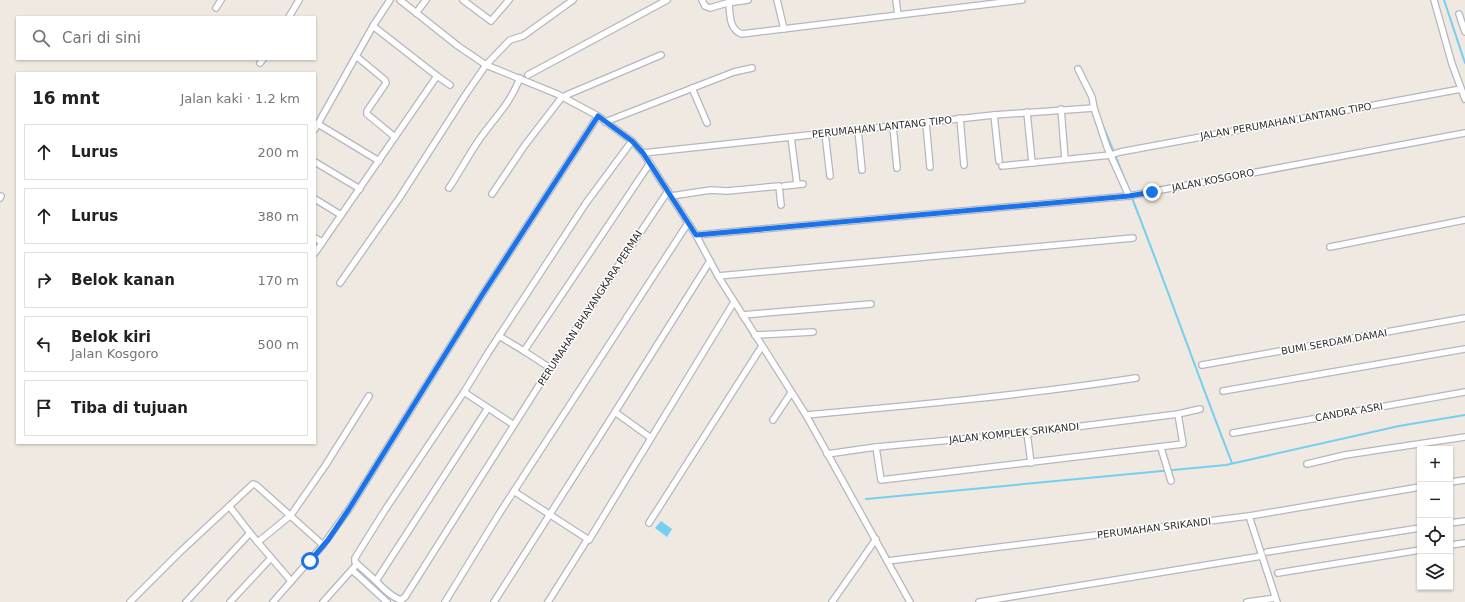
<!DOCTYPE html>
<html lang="id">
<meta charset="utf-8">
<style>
:root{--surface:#fff;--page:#f2f2f2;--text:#202124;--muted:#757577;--line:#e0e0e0}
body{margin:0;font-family:"DejaVu Sans",sans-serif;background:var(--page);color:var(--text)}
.controls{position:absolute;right:12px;bottom:12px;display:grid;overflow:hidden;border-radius:0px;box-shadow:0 1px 3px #0004}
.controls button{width:36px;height:36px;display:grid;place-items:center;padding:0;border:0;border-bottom:1px solid var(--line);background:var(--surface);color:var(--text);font:20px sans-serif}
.stop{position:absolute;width:12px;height:12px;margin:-9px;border:3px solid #1a73e8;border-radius:50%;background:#fff}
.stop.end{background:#1a73e8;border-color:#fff;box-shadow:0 1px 4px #0008}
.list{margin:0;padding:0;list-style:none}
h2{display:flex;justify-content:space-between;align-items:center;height:52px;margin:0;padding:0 16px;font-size:17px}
h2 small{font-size:13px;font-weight:400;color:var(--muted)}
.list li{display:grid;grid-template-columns:26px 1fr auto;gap:12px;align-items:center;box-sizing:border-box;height:56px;margin:0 8px 8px;padding:0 8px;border:1px solid var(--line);border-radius:0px}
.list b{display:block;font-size:15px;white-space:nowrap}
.list p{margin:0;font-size:13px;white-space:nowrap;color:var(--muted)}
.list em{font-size:13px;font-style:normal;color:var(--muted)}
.icon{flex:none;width:22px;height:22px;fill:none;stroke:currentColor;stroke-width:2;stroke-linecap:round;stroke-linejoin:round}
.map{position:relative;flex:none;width:1465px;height:602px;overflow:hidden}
.search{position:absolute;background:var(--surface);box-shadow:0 1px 3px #0004;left:16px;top:16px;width:300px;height:44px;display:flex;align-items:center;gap:10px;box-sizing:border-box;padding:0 14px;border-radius:0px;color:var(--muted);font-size:15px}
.panel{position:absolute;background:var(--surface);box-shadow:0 1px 3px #0004;left:16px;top:72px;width:300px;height:372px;border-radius:0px}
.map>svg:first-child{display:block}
</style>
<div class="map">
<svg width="1465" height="602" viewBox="0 0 1465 602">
<rect width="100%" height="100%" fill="#efe9e1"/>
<path fill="#75cff0" d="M 661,521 L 672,529 L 667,537 L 655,528 Z"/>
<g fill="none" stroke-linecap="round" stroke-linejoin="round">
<g stroke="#75cff0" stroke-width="2">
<path d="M 1444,0 L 1465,63"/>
<path d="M 1103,126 C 1150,237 1188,351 1232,463"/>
<path d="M 866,499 L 1226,465 L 1399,426 L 1465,415"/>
</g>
<g stroke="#b4b7c1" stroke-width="8">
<g id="minor">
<path d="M 390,0 L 373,26 L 437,76"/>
<path d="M 400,0 L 458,46 L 486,65 L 557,94 L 598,116 L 632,141 L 643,153 L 696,235 L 718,276 L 806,415 L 910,602"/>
<path d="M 463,0 L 491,21 L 509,0"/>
<path d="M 702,0 L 705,6 L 710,8 L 727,3 L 748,0"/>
<path d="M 777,0 L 784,29"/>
<path d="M 896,0 L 898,15"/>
<path d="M 1434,0 L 1452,64 L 1465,99"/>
<path d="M 729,3 C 730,14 729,30 742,34 L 1022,0"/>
<path d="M 216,8 L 221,0"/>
<path d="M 416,13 L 426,0"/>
<path d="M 1459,14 L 1465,32"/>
<path d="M 289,17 L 299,0"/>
<path d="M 356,56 L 385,80 L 386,83 L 367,111 L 367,114 L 395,137"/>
<path d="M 260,63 L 263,59"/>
<path d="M 1078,69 L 1092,97 L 1094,108"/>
<path d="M 528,75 L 667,0"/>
<path d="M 692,88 L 707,123"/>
<path d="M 1061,109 L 1065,159"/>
<path d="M 1027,112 L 1032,163"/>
<path d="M 994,115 L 999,161"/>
<path d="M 960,118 L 964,165"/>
<path d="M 605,122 L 734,72 L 752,68"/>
<path d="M 926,123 L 930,167"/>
<path d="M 318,124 L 379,161"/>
<path d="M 893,126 L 897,168"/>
<path d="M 315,129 L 373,26"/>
<path d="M 858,130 L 862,170"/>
<path d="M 825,133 L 830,176"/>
<path d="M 791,137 L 797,184"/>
<path d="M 643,153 L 994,115 L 1094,108 L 1107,147 L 1129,196"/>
<path d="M 315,162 L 360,189"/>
<path d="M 1002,166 L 1111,155 L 1120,152 L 1461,89"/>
<path d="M 784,186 L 803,184"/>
<path d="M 449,188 C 461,170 471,150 484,133 C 499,113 510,103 520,78"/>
<path d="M 492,194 L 525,145 L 562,97 L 661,55"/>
<path d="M 671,196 L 711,190 L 727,191 L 779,186 L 781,205"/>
<path d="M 0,198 L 1,196"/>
<path d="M 315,199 L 341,215"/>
<path d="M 696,235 L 1129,196 L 1465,133"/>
<path d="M 315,238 L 322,242"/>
<path d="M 1330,247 L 1465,220"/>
<path d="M 315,253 L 437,76 L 450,85"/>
<path d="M 718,276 L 1133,238"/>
<path d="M 340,283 L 400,197 L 466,94 L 486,65 L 510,40 L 523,36 L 573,0"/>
<path d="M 742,315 L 871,304"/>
<path d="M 755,335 L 813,332"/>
<path d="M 499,336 L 524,351"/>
<path d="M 1202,365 L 1465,318"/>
<path d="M 550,368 L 524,351 L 650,163"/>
<path d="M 1223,391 L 1465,349"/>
<path d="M 464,392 L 514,425"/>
<path d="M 488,408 L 376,581 L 355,562 L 355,558 L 385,510 L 464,392 L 488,353 L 586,203 L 632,141"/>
<path d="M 806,415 C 916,405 1026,395 1136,378"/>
<path d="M 773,420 L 791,393"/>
<path d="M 1027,433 L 1031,463"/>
<path d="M 1233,433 L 1465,392"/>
<path d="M 651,438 L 615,412 L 710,261"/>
<path d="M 876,447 L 881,480 L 1183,444 L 1178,414"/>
<path d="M 1161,448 L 1171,481"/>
<path d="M 827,454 L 876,447 L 1027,433 L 1178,414 L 1200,409"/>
<path d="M 1307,464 L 1345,455 L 1465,437"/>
<path d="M 1450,482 L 1465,480"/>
<path d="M 515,492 L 589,540 L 734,302"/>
<path d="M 230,507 L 250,533 L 291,581"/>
<path d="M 1249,516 L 1277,602"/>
<path d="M 649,523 L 762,346"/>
<path d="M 1450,523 L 1465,521"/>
<path d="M 258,542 L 291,515 L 325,466 L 369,396"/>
<path d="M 1450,545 L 1465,543"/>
<path d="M 1267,552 L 1420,528"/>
<path d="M 887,561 L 1249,516 L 1420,487"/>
<path d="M 352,570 L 387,602"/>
<path d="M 1278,573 L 1420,550"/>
<path d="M 376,581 C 383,588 391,597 401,600 L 405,597 L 550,368 L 668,191"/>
<path d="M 130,602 L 180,552 L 253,484 L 256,485 L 323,545"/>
<path d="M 186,602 L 250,533"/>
<path d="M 230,602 L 271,558"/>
<path d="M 273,602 L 323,545 L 349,509 L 482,295 L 598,116"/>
<path d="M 323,602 L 357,564"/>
<path d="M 445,602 L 499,514 L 688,223"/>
<path d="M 494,602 L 615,412"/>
<path d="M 548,602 L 587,540"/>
<path d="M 832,602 L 876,539"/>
<path d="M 979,602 L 1262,556"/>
<path d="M 1247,602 L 1275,598"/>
</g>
</g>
<use href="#minor" stroke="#fff" stroke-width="5.5"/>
</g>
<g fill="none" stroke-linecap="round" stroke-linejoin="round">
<path stroke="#1a73e8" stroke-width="5" d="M 310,561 L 328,540 L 349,509 L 482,295 L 598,116 L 632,141 L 643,153 L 696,235 L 1129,196 L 1152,192"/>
</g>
<g text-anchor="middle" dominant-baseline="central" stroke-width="3" stroke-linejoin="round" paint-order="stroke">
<g font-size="10" fill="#2e2e2e" stroke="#fff">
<text transform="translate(1286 121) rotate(-10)">JALAN PERUMAHAN LANTANG TIPO</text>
<text transform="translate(882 127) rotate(-6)">PERUMAHAN LANTANG TIPO</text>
<text transform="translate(1213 180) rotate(-11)">JALAN KOSGORO</text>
<text transform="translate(590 308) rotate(-57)">PERUMAHAN BHAYANGKARA PERMAI</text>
<text transform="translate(1334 342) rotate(-10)">BUMI SERDAM DAMAI</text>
<text transform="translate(1349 412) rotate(-10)">CANDRA ASRI</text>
<text transform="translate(1014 433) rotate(-6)">JALAN KOMPLEK SRIKANDI</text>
<text transform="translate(1154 528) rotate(-7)">PERUMAHAN SRIKANDI</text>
</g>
</g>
</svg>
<div class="controls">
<button>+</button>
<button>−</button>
<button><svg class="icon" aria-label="locate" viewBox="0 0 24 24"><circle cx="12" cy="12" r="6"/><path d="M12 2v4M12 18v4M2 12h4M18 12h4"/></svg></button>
<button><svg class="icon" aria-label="layers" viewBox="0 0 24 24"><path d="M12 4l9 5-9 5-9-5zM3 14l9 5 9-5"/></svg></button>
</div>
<div class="stop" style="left:310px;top:561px"></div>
<div class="stop end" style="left:1152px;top:192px"></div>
<div class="search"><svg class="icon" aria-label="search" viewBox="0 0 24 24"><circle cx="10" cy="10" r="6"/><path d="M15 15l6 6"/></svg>Cari di sini</div>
<section class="panel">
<h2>16 mnt<small>Jalan kaki · 1.2 km</small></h2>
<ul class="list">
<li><svg class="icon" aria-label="ahead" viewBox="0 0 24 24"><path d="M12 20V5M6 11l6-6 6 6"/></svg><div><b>Lurus</b></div><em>200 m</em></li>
<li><svg class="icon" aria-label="ahead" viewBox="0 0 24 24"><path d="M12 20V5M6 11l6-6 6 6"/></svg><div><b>Lurus</b></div><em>380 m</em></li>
<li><svg class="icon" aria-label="right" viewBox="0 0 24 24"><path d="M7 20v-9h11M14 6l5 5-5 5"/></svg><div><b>Belok kanan</b></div><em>170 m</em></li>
<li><svg class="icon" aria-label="left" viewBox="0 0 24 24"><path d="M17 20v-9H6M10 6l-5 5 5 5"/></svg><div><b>Belok kiri</b><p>Jalan Kosgoro</p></div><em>500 m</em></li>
<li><svg class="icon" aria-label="arrive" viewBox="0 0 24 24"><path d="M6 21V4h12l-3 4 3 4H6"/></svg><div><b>Tiba di tujuan</b></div></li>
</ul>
</section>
</div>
